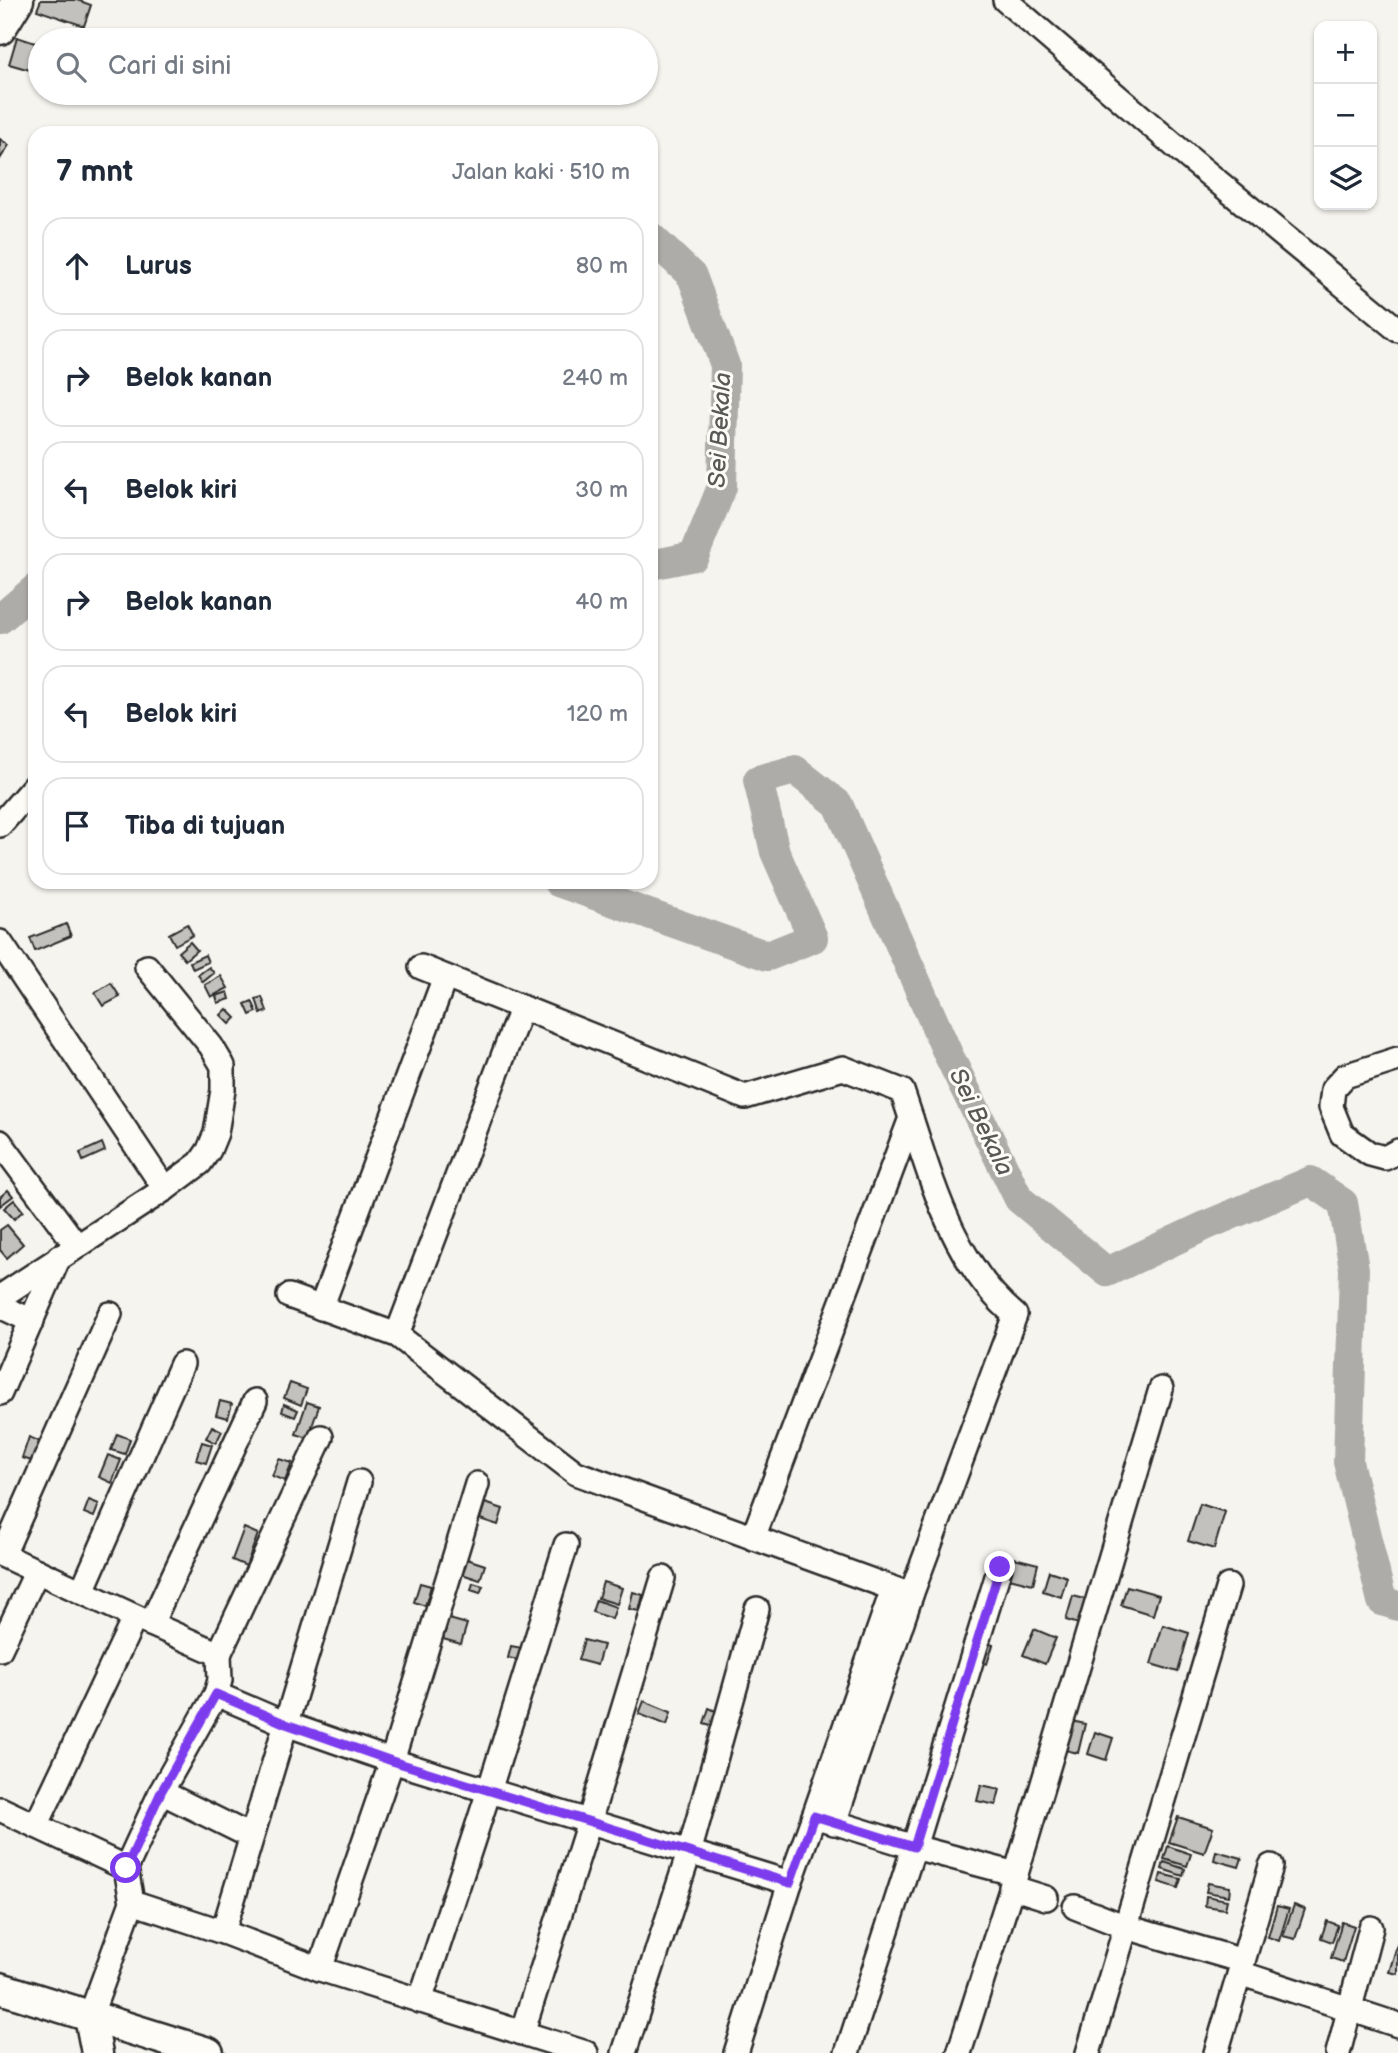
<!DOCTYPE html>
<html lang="id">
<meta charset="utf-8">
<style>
:root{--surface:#fff;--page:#f2f2f3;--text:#1f2937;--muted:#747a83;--line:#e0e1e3}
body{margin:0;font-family:"Balsamiq Sans",sans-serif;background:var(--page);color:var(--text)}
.controls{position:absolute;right:21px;top:21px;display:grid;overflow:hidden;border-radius:14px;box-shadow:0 2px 5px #0004}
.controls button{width:63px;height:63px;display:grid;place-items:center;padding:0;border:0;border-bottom:2px solid var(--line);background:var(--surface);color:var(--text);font:35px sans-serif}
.stop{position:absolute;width:21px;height:21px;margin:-16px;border:5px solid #7c3aed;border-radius:50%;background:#fff}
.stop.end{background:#7c3aed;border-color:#fff;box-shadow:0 2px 7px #0008}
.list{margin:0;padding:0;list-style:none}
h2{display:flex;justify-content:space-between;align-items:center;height:91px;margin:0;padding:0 28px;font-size:30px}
h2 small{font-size:23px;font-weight:400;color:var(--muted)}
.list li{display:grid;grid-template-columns:46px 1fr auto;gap:21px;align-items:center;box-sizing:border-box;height:98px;margin:0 14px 14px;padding:0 14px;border:2px solid var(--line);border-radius:21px}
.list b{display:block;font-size:26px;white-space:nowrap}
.list em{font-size:23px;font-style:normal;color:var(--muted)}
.icon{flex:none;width:38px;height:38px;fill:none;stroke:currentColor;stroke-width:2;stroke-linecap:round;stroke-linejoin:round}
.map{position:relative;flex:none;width:1398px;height:2053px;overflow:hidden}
.search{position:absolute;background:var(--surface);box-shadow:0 2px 5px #0004;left:28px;top:28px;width:630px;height:77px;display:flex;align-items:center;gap:18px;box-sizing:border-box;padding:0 24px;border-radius:38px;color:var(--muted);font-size:26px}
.panel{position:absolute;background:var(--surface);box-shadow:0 2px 5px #0004;left:28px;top:126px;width:630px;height:763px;border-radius:21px}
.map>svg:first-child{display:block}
</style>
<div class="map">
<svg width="1398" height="2053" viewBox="0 0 1398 2053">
<rect width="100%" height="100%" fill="#f5f4ef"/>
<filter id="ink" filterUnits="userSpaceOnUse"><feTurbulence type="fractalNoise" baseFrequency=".0143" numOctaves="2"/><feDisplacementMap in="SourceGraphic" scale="14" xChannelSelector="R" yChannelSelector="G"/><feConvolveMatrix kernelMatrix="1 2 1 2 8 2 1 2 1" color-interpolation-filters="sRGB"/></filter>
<g filter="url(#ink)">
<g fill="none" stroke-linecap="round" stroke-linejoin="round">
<g stroke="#adaca9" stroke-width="30">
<path d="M 651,237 L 692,276 L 725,365 L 722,487 L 694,556 L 651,565"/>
<path d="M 0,619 L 35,589"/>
<path d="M 558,882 L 768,956 L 813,938 L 775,852 L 758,780 L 795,770 L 838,804 L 948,1054 L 1019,1199 L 1107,1272 L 1207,1225 L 1311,1181 L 1343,1203 L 1354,1269 L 1348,1462 L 1382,1601 L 1398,1606"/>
</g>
</g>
<g fill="#c2c1be" stroke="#2b2b2b" stroke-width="2">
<path d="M 41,0 L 77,0 L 91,5 L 84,26 L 37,10 Z"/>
<path d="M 17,37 L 38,44 L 30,70 L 9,64 Z"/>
<path d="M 0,139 L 9,145 L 0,159 Z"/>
<path d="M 66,924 L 71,936 L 35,951 L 30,938 Z"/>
<path d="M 187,924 L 193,935 L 175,945 L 169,934 Z"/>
<path d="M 190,942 L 197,950 L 185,960 L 178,952 Z"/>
<path d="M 205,955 L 208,962 L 193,969 L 190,962 Z"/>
<path d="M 209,967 L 214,973 L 203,982 L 198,975 Z"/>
<path d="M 221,976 L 228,988 L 211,997 L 205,985 Z"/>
<path d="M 111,983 L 120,997 L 103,1006 L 95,993 Z"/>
<path d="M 228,992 L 230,999 L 218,1003 L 216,996 Z"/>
<path d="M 262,997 L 267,1011 L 261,1014 L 256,999 Z"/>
<path d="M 252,1001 L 257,1012 L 250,1015 L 245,1004 Z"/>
<path d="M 227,1009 L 236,1018 L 230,1024 L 221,1015 Z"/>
<path d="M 102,1143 L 105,1151 L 83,1161 L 80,1153 Z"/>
<path d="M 8,1190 L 13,1196 L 0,1206 L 0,1197 Z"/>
<path d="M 14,1200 L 23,1211 L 14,1219 L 4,1208 Z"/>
<path d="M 7,1225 L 23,1244 L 7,1258 L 0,1250 L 0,1230 Z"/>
<path d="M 290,1383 L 307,1389 L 301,1405 L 284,1398 Z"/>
<path d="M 220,1401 L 232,1404 L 228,1418 L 216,1415 Z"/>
<path d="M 307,1402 L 319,1406 L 308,1438 L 296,1434 Z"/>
<path d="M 284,1404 L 298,1410 L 295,1417 L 282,1412 Z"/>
<path d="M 212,1426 L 222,1431 L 216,1443 L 206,1438 Z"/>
<path d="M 117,1434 L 130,1439 L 125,1454 L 111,1450 Z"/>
<path d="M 29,1437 L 41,1442 L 35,1462 L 22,1458 Z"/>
<path d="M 202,1442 L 212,1445 L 206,1463 L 196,1460 Z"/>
<path d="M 108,1455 L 121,1460 L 112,1483 L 99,1477 Z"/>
<path d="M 279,1459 L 292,1463 L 285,1481 L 272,1476 Z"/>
<path d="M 89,1500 L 99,1504 L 94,1517 L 84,1513 Z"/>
<path d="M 485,1503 L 503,1509 L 498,1525 L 480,1519 Z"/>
<path d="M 1200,1504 L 1225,1512 L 1214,1549 L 1188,1541 Z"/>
<path d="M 244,1528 L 258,1534 L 246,1566 L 232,1560 Z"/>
<path d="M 1014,1558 L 1038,1564 L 1033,1584 L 1009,1578 Z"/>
<path d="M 467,1559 L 485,1565 L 480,1580 L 462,1574 Z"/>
<path d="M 1049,1571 L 1067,1577 L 1061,1597 L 1043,1591 Z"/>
<path d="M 603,1582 L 622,1588 L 617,1604 L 598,1598 Z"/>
<path d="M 420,1583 L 431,1586 L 425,1606 L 414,1602 Z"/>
<path d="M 473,1583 L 483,1586 L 480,1593 L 471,1590 Z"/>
<path d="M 1127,1586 L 1159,1595 L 1153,1615 L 1121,1605 Z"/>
<path d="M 633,1592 L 643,1595 L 639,1611 L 629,1609 Z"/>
<path d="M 1073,1596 L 1089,1600 L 1082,1625 L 1066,1620 Z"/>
<path d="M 596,1600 L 616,1607 L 612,1619 L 592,1612 Z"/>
<path d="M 449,1619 L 467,1624 L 461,1644 L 443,1639 Z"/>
<path d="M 1163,1625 L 1189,1633 L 1178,1672 L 1151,1664 Z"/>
<path d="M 1034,1629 L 1056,1638 L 1045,1664 L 1023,1655 Z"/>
<path d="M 584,1640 L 603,1645 L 597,1665 L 578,1660 Z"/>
<path d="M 983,1642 L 993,1645 L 987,1664 L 977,1660 Z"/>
<path d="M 511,1646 L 522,1648 L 519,1660 L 508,1658 Z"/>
<path d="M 644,1701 L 671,1712 L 667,1725 L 639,1714 Z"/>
<path d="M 709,1708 L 718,1712 L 714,1726 L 704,1723 Z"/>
<path d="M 1068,1720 L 1085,1724 L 1078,1753 L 1061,1749 Z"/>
<path d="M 1095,1732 L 1113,1738 L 1106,1760 L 1088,1754 Z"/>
<path d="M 981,1785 L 1000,1789 L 996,1805 L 977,1801 Z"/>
<path d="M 1178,1817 L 1213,1828 L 1204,1853 L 1169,1842 Z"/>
<path d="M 1168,1846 L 1191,1854 L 1187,1866 L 1164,1859 Z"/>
<path d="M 1216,1851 L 1242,1858 L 1239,1867 L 1214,1860 Z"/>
<path d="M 1164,1862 L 1185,1869 L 1183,1876 L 1162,1869 Z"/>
<path d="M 1161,1874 L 1181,1879 L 1178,1888 L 1159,1882 Z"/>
<path d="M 1208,1883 L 1230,1887 L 1229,1896 L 1206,1892 Z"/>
<path d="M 1206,1896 L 1227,1900 L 1225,1909 L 1205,1906 Z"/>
<path d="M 1294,1905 L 1305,1909 L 1295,1939 L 1283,1936 Z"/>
<path d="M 1277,1906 L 1289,1909 L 1279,1941 L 1268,1937 Z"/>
<path d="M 1327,1921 L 1338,1925 L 1332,1942 L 1321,1938 Z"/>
<path d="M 1342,1922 L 1354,1926 L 1343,1962 L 1331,1958 Z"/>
<path d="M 1398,1942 L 1398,1974 L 1389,1972 Z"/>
</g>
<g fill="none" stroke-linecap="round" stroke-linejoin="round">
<g stroke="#2b2b2b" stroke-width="28">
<g id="minor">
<path d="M 1005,0 L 1189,158 L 1398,330"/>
<path d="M 0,825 L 35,785"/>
<path d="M 0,942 L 165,1189"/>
<path d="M 421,967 L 745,1097 L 843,1068 L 902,1091 C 929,1169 949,1260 1015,1315 L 911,1595 L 834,1823"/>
<path d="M 1398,1059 L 1345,1076 L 1333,1089 L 1331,1107 L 1342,1134 L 1370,1154 L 1385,1158 L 1398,1151"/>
<path d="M 0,1142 L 77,1246"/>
<path d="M 289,1296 L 397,1335 L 576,1473 L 911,1595"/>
<path d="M 0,1297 L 165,1189 L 200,1163 L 209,1150 L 216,1133 L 223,1090 L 223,1066 L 211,1046 L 147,967"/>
<path d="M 0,1306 L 32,1321"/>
<path d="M 321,1308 L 445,977"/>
<path d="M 397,1335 L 521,1009"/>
<path d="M 0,1393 L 59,1257"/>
<path d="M 753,1538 L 911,1118"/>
<path d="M 0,1554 L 151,1624 L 219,1654 L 220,1680 L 216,1694 L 161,1792 L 126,1868 L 132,1902 L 90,2017"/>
<path d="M 3,1555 L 110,1314"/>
<path d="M 82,1591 L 182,1364"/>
<path d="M 151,1624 L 255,1401"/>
<path d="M 0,1649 L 37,1571"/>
<path d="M 219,1654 L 321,1437"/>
<path d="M 216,1694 L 286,1724 L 392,1761 L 790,1883"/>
<path d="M 161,1792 L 250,1836"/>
<path d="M 0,1809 L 126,1868"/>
<path d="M 814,1816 L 893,1589"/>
<path d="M 36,1826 L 135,1617"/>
<path d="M 1011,1887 L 1046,1898"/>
<path d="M 132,1902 L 223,1932 L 320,1969 L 586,2053"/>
<path d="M 1075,1907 L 1126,1927 L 1243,1961"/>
<path d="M 223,1932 L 359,1482"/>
<path d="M 320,1969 L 392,1761 L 477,1484"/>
<path d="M 1240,1973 L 1398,2025"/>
<path d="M 420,2001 L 489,1791 L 566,1545"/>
<path d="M 522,2033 L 589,1822 L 663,1578"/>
<path d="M 624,2053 L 689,1853 L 757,1609"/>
<path d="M 736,2053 L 790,1883 L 814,1816 L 914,1847 L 1016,1874"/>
<path d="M 847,2053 L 914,1847 L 1000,1567"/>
<path d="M 959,2053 L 1016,1874 L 1161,1389"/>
<path d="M 1088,2053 L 1228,1586"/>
<path d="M 1216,2053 L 1271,1866"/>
<path d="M 1338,2053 L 1371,1928"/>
</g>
</g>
<g stroke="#2b2b2b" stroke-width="35">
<g id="major">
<path d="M 0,29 L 18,0"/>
<path d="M 0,1988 L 208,2053"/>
<path d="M 90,2017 L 97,2053"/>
</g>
</g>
<use href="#minor" stroke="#fdfcf7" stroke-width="23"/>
<use href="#major" stroke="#fdfcf7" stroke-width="30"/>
</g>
</g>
<g fill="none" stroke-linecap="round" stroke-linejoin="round" filter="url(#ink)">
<path stroke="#7c3aed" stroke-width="9" d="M 126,1868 L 161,1792 L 216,1694 L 286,1724 L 392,1761 L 790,1883 L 814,1816 L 914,1847 L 1000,1567"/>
</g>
<g text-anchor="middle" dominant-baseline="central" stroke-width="6" stroke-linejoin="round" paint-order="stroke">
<g font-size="24" font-style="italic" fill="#585857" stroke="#fdfcf7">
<text transform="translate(720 430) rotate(-87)">Sei Bekala</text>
<text transform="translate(981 1122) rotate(64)">Sei Bekala</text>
</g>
</g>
</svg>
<div class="controls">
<button>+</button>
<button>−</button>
<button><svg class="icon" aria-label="layers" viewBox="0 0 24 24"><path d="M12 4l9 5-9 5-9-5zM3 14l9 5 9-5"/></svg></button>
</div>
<div class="stop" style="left:126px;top:1868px"></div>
<div class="stop end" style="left:1000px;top:1567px"></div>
<div class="search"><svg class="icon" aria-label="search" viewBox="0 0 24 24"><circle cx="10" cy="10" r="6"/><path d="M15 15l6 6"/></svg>Cari di sini</div>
<section class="panel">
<h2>7 mnt<small>Jalan kaki · 510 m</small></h2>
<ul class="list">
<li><svg class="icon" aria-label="ahead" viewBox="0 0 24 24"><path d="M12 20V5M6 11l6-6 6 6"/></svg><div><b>Lurus</b></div><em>80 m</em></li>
<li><svg class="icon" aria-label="right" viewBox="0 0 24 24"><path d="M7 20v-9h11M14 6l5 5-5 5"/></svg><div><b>Belok kanan</b></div><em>240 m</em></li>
<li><svg class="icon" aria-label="left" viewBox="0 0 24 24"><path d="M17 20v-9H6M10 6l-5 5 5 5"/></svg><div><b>Belok kiri</b></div><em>30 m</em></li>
<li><svg class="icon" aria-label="right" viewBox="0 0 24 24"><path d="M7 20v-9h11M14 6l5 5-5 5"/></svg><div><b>Belok kanan</b></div><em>40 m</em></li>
<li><svg class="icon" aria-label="left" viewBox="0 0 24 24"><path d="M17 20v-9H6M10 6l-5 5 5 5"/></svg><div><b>Belok kiri</b></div><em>120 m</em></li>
<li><svg class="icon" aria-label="arrive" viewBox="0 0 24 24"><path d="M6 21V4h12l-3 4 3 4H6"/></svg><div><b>Tiba di tujuan</b></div></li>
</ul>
</section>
</div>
